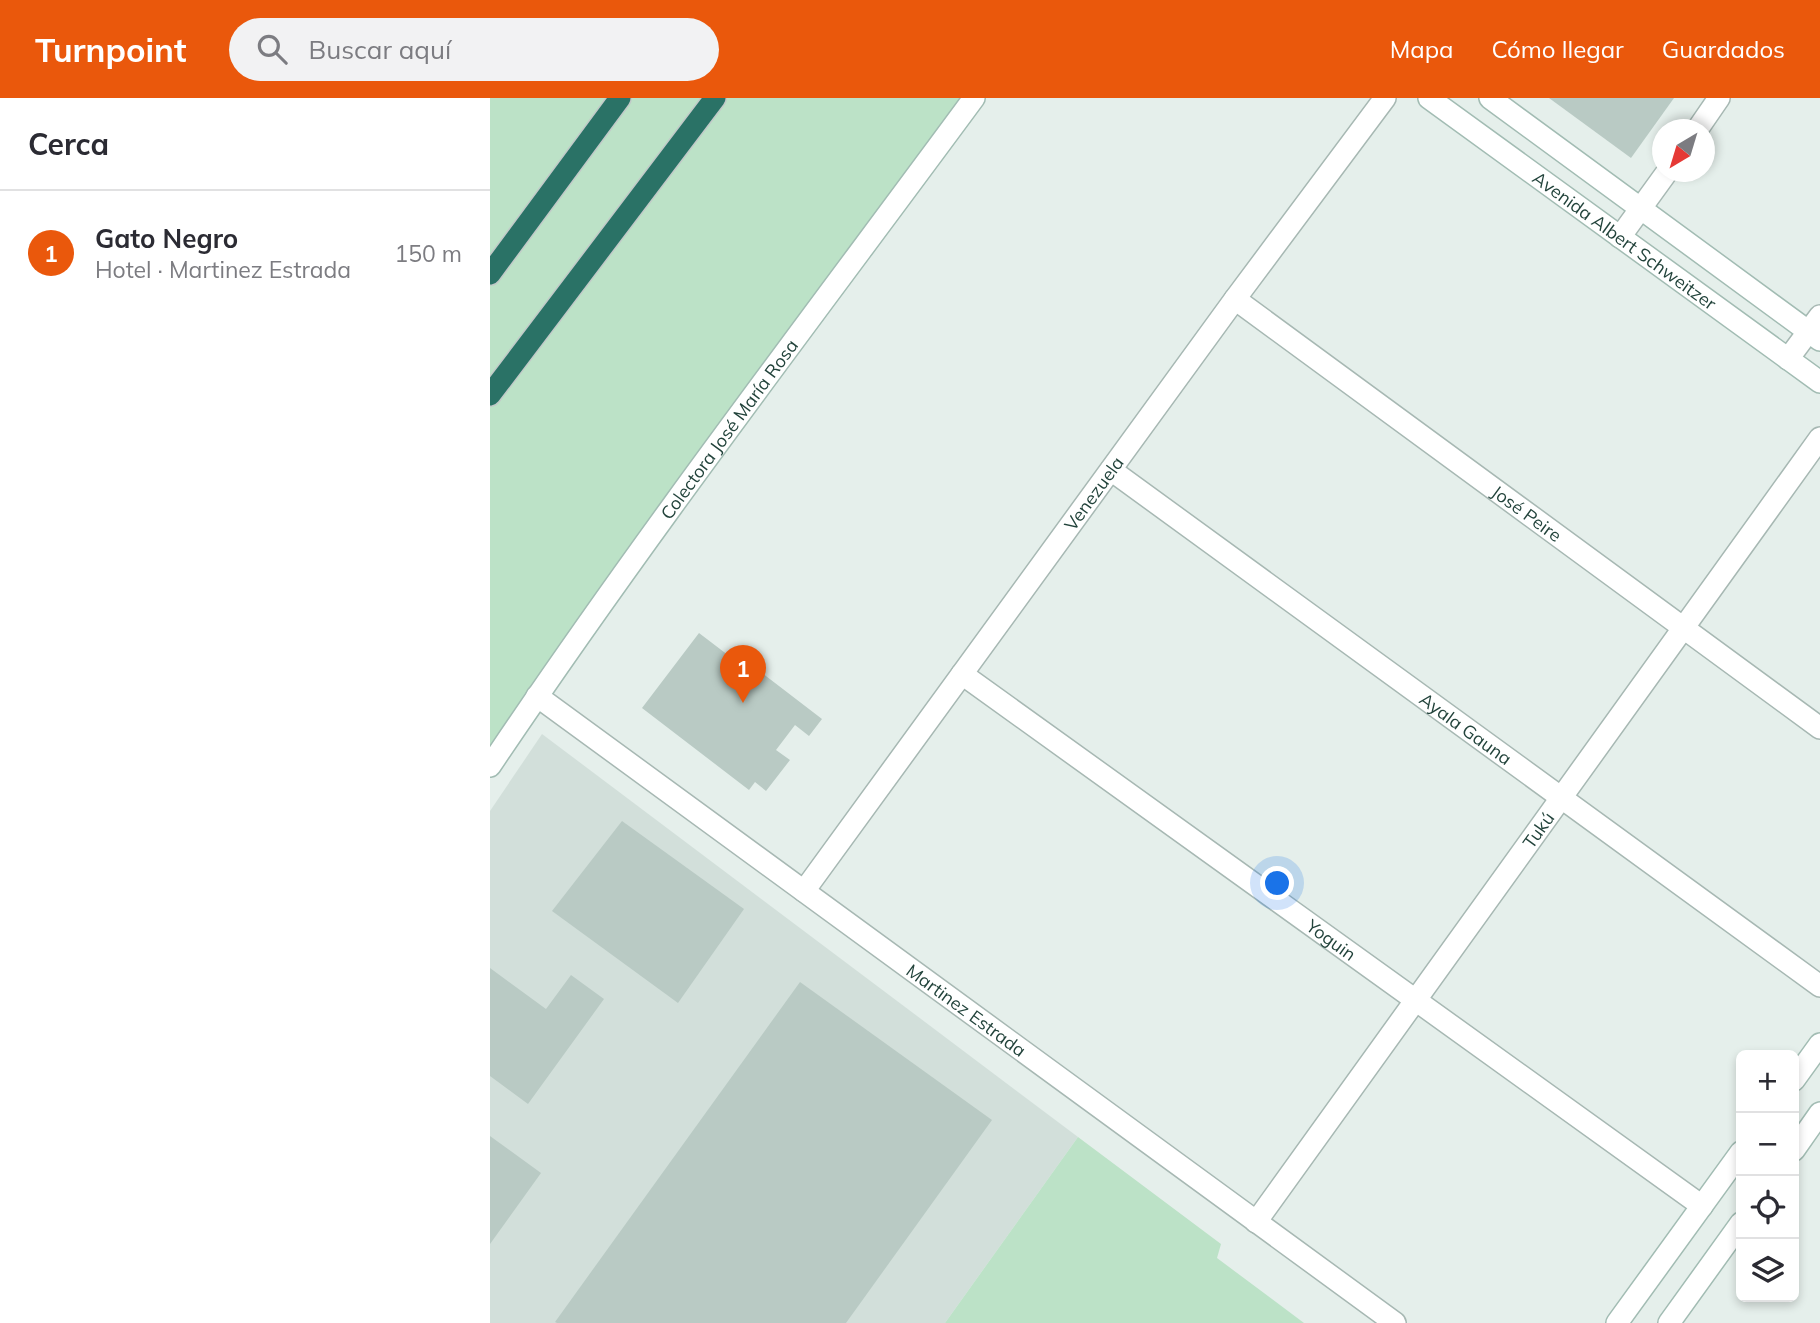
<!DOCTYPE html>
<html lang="es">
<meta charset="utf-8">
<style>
:root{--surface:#fff;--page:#f2f2f3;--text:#2b2b33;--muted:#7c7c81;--line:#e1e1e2;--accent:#ea580c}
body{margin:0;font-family:Mulish,sans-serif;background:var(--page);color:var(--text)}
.controls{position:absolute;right:21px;bottom:21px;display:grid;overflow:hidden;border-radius:10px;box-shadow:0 4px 10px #0003}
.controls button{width:63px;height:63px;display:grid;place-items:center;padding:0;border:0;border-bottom:2px solid var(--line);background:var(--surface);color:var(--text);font:35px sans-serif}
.compass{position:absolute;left:1162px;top:21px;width:63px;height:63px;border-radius:50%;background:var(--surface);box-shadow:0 4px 10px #0003;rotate:218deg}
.you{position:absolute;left:788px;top:786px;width:24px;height:24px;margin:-18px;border:5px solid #fff;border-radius:50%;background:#1a73e8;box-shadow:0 0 0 10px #1a73e833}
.badge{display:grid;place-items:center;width:46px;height:46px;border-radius:50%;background:var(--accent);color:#fff;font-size:23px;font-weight:700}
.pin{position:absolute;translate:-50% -58px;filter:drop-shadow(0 2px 4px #0008)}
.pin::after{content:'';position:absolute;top:37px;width:24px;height:21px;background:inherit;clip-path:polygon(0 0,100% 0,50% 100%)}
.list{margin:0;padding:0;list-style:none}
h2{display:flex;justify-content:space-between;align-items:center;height:91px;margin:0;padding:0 28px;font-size:30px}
h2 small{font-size:23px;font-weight:400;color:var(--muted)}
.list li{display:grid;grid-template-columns:46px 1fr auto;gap:21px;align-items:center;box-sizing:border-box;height:126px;padding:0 28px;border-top:2px solid var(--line)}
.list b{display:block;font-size:26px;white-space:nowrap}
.list p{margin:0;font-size:23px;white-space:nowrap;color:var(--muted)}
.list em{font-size:23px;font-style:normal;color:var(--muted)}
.icon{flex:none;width:38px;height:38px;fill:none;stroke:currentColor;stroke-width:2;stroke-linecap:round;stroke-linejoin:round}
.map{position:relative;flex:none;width:1330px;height:1225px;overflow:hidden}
header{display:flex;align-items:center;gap:42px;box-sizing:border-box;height:98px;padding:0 35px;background:var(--accent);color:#fff}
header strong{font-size:33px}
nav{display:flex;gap:38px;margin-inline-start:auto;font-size:24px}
.search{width:490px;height:63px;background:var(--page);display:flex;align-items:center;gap:18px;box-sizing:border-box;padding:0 24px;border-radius:38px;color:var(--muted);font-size:26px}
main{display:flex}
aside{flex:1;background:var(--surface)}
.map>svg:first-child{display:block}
</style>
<header>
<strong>Turnpoint</strong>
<div class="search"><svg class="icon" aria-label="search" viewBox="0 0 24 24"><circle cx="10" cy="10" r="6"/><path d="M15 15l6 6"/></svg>Buscar aquí</div>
<nav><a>Mapa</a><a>Cómo llegar</a><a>Guardados</a></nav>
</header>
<main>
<aside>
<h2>Cerca<small></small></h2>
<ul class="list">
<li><span class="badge">1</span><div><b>Gato Negro</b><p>Hotel · Martinez Estrada</p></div><em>150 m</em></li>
</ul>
</aside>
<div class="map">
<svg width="1330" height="1225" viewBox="0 0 1330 1225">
<rect width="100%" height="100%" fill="#e5efeb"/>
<path fill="#d2dfda" d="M 52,636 L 588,1039 L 455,1225 L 0,1225 L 0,713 Z"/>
<g fill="#bce2c7">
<path d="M 0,0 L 484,0 L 0,668 Z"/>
<path d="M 588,1039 L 731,1146 L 727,1160 L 814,1225 L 455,1225 Z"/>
</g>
<g fill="#b9cac4">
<path d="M 1059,0 L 1184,0 L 1141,60 Z"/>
<path d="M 209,535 L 268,580 L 272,575 L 332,621 L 319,638 L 305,627 L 286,652 L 300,662 L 276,693 L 265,684 L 259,692 L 152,610 Z"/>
<path d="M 132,723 L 254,811 L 188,905 L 62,813 Z"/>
<path d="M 0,870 L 56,911 L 81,877 L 114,901 L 38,1006 L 0,978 Z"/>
<path d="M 310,884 L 502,1022 L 356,1225 L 67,1225 L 65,1224 Z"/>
<path d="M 0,1038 L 51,1075 L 0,1146 Z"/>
</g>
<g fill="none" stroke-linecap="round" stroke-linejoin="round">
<g stroke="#a7b8b3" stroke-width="24">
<g id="street">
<path d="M 1207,32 L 1229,0"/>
<path d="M 1130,139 L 1177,74"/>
<path id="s1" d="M 745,201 L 1330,630"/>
<path d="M 1298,261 L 1330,218"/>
<path id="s2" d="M 621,372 L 1330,888"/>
<path id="s3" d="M 472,576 L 1212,1108"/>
<path id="s4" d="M 47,598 L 905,1225"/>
<path id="s5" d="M 314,793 L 745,201 L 895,0"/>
<path id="s6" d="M 766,1124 L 1330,340"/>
</g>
</g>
<g stroke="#a2bcb3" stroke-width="24">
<g id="secondary">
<path id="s7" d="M 939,0 L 1330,284"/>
<path d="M 1000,0 L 1330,242"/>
<path id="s8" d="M 0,668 C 153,440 321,221 484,0"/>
<path d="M 1304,982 L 1330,946"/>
<path d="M 1304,1052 L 1330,1015"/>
<path d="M 1127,1225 L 1251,1054"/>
<path d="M 1179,1225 L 1251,1125"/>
</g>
</g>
<g stroke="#c1cac8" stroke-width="24">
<g id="highway">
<path d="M 0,176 L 130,0"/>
<path d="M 0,297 L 225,0"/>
</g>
</g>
<use href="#street" stroke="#fff" stroke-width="21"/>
<use href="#secondary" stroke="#fff" stroke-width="21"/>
<use href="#highway" stroke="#2a7266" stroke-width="21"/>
</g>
<g text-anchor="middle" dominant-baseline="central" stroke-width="5" stroke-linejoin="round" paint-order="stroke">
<g font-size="18" fill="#22433b" stroke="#f6fbf8">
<text stroke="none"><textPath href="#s7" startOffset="242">Avenida Albert Schweitzer</textPath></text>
<text stroke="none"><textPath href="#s8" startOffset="413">Colectora José María Rosa</textPath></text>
<text stroke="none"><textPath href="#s5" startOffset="492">Venezuela</textPath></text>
<text stroke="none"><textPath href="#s1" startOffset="362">José Peire</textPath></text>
<text stroke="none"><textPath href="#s2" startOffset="439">Ayala Gauna</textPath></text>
<text stroke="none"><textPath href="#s6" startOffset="483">Tukú</textPath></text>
<text stroke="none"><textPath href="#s3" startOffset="455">Yoguin</textPath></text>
<text stroke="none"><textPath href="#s4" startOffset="532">Martinez Estrada</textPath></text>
</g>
</g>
</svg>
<div class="controls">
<button>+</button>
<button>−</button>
<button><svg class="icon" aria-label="locate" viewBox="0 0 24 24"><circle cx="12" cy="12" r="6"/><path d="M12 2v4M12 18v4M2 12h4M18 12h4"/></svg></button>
<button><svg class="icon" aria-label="layers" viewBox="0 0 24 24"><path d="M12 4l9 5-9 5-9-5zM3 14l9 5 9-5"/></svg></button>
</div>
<svg class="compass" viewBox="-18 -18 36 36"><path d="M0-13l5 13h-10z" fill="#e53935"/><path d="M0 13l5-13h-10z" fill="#7c7c81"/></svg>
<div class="you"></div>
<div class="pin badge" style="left:253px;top:605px">1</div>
</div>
</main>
